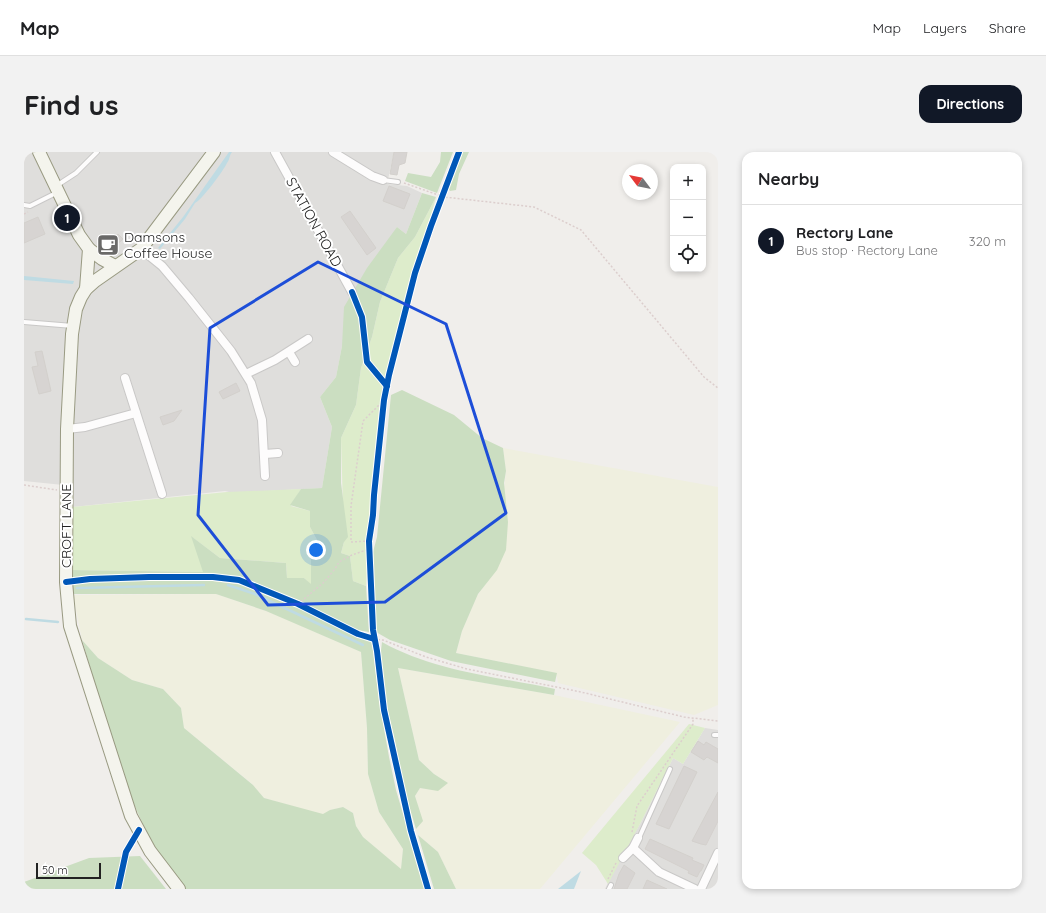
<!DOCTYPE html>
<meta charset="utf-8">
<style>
:root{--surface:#fff;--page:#f2f2f2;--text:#202124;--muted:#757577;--line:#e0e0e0;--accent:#111827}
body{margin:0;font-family:Quicksand,sans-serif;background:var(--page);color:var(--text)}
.controls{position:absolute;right:12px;top:12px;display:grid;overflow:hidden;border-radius:8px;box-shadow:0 2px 6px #0003}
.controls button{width:36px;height:36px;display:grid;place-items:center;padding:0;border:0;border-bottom:1px solid var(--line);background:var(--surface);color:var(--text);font:20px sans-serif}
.compass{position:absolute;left:598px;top:12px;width:36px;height:36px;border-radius:50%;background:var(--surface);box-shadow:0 2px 6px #0003;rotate:302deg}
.scale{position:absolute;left:12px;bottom:10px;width:65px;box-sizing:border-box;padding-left:4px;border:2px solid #222;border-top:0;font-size:11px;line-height:14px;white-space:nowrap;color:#222;-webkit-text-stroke:3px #fff;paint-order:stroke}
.you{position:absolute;left:292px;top:398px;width:14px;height:14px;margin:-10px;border:3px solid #fff;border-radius:50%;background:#1a73e8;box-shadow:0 0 0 6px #1a73e833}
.badge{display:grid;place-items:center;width:26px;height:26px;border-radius:50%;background:var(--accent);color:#fff;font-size:13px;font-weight:700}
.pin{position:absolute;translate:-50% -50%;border:2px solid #fff;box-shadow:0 1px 4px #0006}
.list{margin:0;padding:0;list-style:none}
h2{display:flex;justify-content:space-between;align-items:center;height:52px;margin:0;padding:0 16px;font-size:17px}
h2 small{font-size:13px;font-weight:400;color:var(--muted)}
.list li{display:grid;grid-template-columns:26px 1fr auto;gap:12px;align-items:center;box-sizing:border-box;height:72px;padding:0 16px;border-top:1px solid var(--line)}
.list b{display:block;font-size:15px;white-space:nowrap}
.list p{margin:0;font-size:13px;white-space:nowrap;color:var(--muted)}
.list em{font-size:13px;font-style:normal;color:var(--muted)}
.icon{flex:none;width:22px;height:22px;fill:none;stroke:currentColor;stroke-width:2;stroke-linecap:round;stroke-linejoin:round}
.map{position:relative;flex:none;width:694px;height:737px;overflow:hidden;border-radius:12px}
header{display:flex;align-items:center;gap:24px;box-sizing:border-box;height:56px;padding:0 20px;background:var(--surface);border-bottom:1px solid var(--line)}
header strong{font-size:19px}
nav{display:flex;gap:22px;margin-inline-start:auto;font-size:14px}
.intro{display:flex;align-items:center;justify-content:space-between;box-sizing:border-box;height:96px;padding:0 24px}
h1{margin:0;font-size:28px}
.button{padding:10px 18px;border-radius:12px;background:var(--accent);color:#fff;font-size:14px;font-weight:700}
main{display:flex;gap:24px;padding:0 24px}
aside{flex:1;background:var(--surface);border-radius:12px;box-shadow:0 2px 6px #0003}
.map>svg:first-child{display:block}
</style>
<header>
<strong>Map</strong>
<nav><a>Map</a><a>Layers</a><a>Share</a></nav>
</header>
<div class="intro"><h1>Find us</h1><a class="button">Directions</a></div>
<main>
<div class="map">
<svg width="694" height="737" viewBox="0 0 694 737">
<rect width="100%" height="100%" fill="#f0eeeb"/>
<g fill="#dfdedc">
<path d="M 0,0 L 370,0 L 363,32 L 383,34 L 398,41 L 382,82 L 373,75 L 318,194 L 312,225 L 296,245 L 308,275 L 298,336 L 209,341 L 201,339 L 49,355 L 49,334 L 0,329 Z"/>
<path d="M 681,576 L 694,578 L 694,737 L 581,737 L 598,702 L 616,672 L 649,606 L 659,612 Z"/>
</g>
<g fill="#efefdf">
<path d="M 479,296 L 694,335 L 694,553 L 670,563 L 534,531 L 532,521 L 432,501 L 438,479 L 453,444 L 471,419 L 482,319 Z"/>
<path d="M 192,442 L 248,461 L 337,500 L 343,576 L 344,622 L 355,660 L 379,697 L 377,718 L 339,685 L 332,674 L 329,661 L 319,655 L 306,658 L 299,663 L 240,646 L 227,631 L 160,576 L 157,556 L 139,537 L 108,528 L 74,506 L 58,488 L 49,443 Z"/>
<path d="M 374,516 L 530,543 L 656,570 L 516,737 L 432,737 L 414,700 L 394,683 L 392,677 L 398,669 L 391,644 L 396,636 L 414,638 L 423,631 L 410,622 L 395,608 Z"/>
</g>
<g fill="#ddeccb">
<path d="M 412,45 L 361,236 L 353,301 L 342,434 L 329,429 L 326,404 L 317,401 L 320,390 L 317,286 L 332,253 L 337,216 L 348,185 L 356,150 L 374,106 L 391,85 Z"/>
<path d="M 277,337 L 267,354 L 286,359 L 286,375 L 293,388 L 287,405 L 287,433 L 280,426 L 263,426 L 262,411 L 196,406 L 168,385 L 180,420 L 48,418 L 49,355 L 203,340 Z"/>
<path d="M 665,572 L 681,576 L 659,612 L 649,606 L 616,672 L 584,732 L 572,713 L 558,701 Z"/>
</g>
<g fill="#cbdec1">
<path d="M 417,0 L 429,0 L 413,41 L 381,29 L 384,21 L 407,25 L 416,10 Z"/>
<path d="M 439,0 L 445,0 L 435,22 L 432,38 L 426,39 L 424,36 Z"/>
<path d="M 398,41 L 412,45 L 391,85 L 374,106 L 356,150 L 348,185 L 337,216 L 332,253 L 317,286 L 317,331 L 324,385 L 320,390 L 317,401 L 326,404 L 329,429 L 342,434 L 345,480 L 333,478 L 275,449 L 218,425 L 183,423 L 67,423 L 48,426 L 48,418 L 179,420 L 167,384 L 196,406 L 262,411 L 263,426 L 280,426 L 287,432 L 287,405 L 293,388 L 286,375 L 286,359 L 266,353 L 277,337 L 298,336 L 308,275 L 296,245 L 312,225 L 318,194 L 320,155 L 343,116 L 373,75 L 382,82 Z"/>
<path d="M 378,238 L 430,263 L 458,286 L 479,296 L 482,319 L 480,331 L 484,370 L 482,398 L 473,418 L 454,442 L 438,479 L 432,501 L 533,521 L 531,530 L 427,509 L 366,488 L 352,480 L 349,400 L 353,385 L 367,243 Z"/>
<path d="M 181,428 L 220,433 L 290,462 L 325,481 L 348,490 L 355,548 L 365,605 L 372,638 L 401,737 L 161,737 C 102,669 84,572 58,488 L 74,506 L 108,528 L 139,537 L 157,556 L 160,576 L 229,633 L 240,646 L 299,662 L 306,658 L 319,655 L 329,661 L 332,674 L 339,685 L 377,717 L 379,697 L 355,660 L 344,622 L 343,576 L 337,500 L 242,459 L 192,442 L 47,442 L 48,431 L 100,428 Z"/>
<path d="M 358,490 C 409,519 474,525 531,537 L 530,543 L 374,516 L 395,608 L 410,622 L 424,631 L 414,639 L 396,636 L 391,644 L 399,669 L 392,677 C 382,646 376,616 370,584 C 363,554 353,521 358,490 Z"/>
<path d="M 394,683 L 414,700 L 432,737 L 410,737 Z"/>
<path d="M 116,704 L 142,737 L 0,737 L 0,730 L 65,706 Z"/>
</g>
<g fill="#bfdbe3">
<path d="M 205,0 L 208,0 C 205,4 206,7 203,11 C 200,18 177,49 171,51 L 161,67 L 136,97 L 134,96 L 159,65 Z"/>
<path d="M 0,124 L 50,129 L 49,132 L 0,128 Z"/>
<path d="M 557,719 L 550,737 L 534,737 Z"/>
</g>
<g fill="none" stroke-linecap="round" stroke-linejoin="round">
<g stroke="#bfdbe3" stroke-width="2.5">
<path d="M 204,433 L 231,442 L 339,493"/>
<path d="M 53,436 L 180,433"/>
<path d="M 2,467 L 34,470"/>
</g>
</g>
<g fill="#d7d4d2" stroke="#d3d0cc">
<path d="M 370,0 L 383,0 L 381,11 L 375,13 L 373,23 L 366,22 Z"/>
<path d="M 365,34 L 386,42 L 380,57 L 359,49 Z"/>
<path d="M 326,59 L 352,96 L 343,103 L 317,65 Z"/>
<path d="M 14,65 L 21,82 L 0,91 L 0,71 Z"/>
<path d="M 94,82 L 99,87 L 90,95 L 93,97 L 87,103 L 75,95 L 78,92 L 76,89 L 83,83 L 88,88 Z"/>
<path d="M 18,199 L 27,239 L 15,242 L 8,215 L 14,214 L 11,200 Z"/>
<path d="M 212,231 L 216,239 L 199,247 L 195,240 Z"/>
<path d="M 158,258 L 150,269 L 139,273 L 136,265 Z"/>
<path d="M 674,589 L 680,593 L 682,590 L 694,597 L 694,611 L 683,605 L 680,608 L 667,600 Z"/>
<path d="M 660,614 L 673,620 L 645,677 L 632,672 Z"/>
<path d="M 694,640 L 694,669 L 682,693 L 677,692 L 668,689 Z"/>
<path d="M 626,687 L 669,706 L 668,708 L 680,713 L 677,719 L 676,719 L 673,725 L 664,721 L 665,719 L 621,697 Z"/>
<path d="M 600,713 L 611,721 L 603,737 L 590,737 L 595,722 Z"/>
<path d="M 623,728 L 643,737 L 619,737 Z"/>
</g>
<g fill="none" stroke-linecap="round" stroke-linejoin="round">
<g stroke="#c9c8c7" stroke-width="6">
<g id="lane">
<path d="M 359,28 L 374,30"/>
<path d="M 32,34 L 52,21 L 73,0"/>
<path d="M 0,53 L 6,54 L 32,41"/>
<path d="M 0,170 L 49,174"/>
<path d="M 690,583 L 694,583"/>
<path d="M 615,686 L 646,617"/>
<path d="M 585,737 L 587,733"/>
</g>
</g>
<g stroke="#c9c8c7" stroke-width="10">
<g id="street">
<path d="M 251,0 L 328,140"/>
<path d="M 309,0 L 348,24 L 359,28"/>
<path d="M 117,97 L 138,114 L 165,146 L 207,199 L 227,231 L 238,268 L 241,324"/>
<path d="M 265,200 L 271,210"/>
<path d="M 222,222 L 251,208 L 284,187"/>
<path d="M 101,226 L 138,342"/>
<path d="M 43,277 L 61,275 L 112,261"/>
<path d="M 241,302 L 254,301"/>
<path d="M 609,696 L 635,720 L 671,737"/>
<path d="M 599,706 L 609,696 L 614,686"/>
<path d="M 677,737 L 694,701"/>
</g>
</g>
<g stroke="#999a82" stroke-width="14">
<g id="secondary">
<path d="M 15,0 L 55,83 L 65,97 L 62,137"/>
<path d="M 65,97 L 78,107 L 91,114"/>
<path d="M 155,737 L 126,699 L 107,664 L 46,474 L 42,430 L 43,277 L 48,182 L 52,157 L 57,145 L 62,137 L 71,129 L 117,97 L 190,0"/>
</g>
</g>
<g stroke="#dccecd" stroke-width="1.5" stroke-dasharray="2 2" stroke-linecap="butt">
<path d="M 380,31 L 420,45 L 510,55 L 557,78 L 680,225 L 694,236"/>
<path d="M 0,62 L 4,60"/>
<path d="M 0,333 L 33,338"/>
<path d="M 345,389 L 327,390 L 327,354 L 339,269 L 360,248"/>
<path d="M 274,452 L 299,431 L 311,417 L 315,410 L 328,403 L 345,397"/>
<path d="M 350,487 L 359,488 L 402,505 L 443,517 L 557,540 L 660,565 L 694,569"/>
<path d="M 608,680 L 613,654 L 669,572 L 669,566"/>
<path d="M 584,727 L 592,711"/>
</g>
<use href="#lane" stroke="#fdfcfc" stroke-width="4"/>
<use href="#street" stroke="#fdfcfc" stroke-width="8"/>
<use href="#secondary" stroke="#f4f4ed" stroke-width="12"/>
<g stroke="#fff" stroke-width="8">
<g id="cycleway">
<path d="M 328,140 L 338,165 L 343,210 L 363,234"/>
<path d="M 42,430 L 66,427 L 125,425 L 189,425 L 215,428 L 274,452 L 334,482 L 350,487"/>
<path d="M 94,737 L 102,700 L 115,678"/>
<path d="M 404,737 L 387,679 L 360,558 L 353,499 L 349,478 L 345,389 L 349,363 L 350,343 L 360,248 L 365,223 L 391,121 L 407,74 L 435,0"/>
</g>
</g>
<use href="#cycleway" stroke="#0057b8" stroke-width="6"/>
</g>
<path fill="none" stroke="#1d4ed8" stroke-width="3" stroke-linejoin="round" d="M 294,110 L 422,172 L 482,361 L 361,450 L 244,453 L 174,363 L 186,176 Z"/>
<defs>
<g id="cafe-square" transform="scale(1.15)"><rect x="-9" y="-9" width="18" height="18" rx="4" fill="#6a6968" stroke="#fff"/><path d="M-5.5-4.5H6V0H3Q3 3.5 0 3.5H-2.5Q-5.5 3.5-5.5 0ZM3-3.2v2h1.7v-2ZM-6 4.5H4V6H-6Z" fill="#fff"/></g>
</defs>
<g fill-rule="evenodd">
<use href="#cafe-square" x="84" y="93"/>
</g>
<g text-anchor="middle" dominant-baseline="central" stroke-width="4" stroke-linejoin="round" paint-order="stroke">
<g font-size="14" fill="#222" stroke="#fff">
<text transform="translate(290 70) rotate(61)">STATION ROAD</text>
<text transform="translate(42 374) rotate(-90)">CROFT LANE</text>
</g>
<g font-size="14" fill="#222" stroke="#fff" text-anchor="start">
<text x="100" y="85">Damsons<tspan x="100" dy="16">Coffee House</tspan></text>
</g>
</g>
</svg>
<div class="controls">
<button>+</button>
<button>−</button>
<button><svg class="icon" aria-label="locate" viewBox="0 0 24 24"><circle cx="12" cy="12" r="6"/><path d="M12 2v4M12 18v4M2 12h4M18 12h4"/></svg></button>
</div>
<svg class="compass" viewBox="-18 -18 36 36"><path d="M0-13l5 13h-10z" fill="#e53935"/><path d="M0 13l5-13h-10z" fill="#757577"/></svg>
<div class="scale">50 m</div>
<div class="you"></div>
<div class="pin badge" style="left:43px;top:66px">1</div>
</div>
<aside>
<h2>Nearby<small></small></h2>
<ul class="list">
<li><span class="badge">1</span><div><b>Rectory Lane</b><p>Bus stop · Rectory Lane</p></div><em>320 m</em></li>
</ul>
</aside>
</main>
